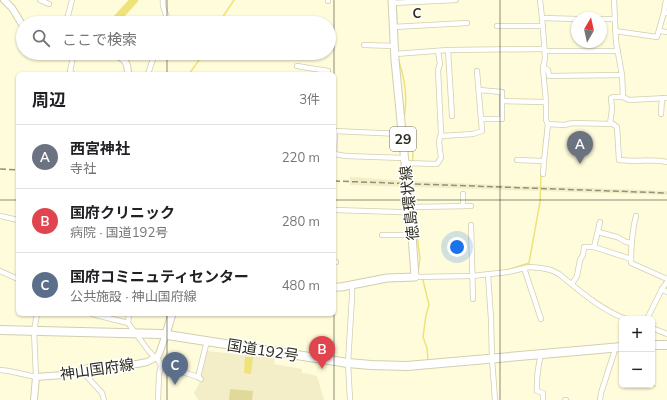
<!DOCTYPE html>
<html lang="ja">
<meta charset="utf-8">
<style>
:root{--surface:#fff;--page:#f2f2f2;--text:#202124;--muted:#757577;--line:#e0e0e0;--accent:#0b8043}
body{margin:0;font-family:Mulish,"Noto Sans JP",sans-serif;background:var(--page);color:var(--text)}
.controls{position:absolute;right:12px;bottom:12px;display:grid;overflow:hidden;border-radius:6px;box-shadow:0 1px 3px #0004}
.controls button{width:36px;height:36px;display:grid;place-items:center;padding:0;border:0;border-bottom:1px solid var(--line);background:var(--surface);color:var(--text);font:20px sans-serif}
.compass{position:absolute;left:571px;top:12px;width:36px;height:36px;border-radius:50%;background:var(--surface);box-shadow:0 1px 3px #0004;rotate:9deg}
.you{position:absolute;left:457px;top:247px;width:14px;height:14px;margin:-10px;border:3px solid #fff;border-radius:50%;background:#1a73e8;box-shadow:0 0 0 6px #1a73e833}
.badge{display:grid;place-items:center;width:26px;height:26px;border-radius:50%;background:var(--accent);color:#fff;font-size:13px;font-weight:700}
.pin{position:absolute;translate:-50% -33px;filter:drop-shadow(0 1px 2px #0008)}
.pin::after{content:'';position:absolute;top:21px;width:14px;height:12px;background:inherit;clip-path:polygon(0 0,100% 0,50% 100%)}
.list{margin:0;padding:0;list-style:none}
h2{display:flex;justify-content:space-between;align-items:center;height:52px;margin:0;padding:0 16px;font-size:17px}
h2 small{font-size:13px;font-weight:400;color:var(--muted)}
.list li{display:grid;grid-template-columns:26px 1fr auto;gap:12px;align-items:center;box-sizing:border-box;height:64px;padding:0 16px;border-top:1px solid var(--line)}
.list b{display:block;font-size:15px;white-space:nowrap}
.list p{margin:0;font-size:13px;white-space:nowrap;color:var(--muted)}
.list em{font-size:13px;font-style:normal;color:var(--muted)}
.icon{flex:none;width:22px;height:22px;fill:none;stroke:currentColor;stroke-width:2;stroke-linecap:round;stroke-linejoin:round}
.map{position:relative;flex:none;width:667px;height:400px;overflow:hidden}
.search{position:absolute;background:var(--surface);box-shadow:0 1px 3px #0004;left:16px;top:16px;width:320px;height:44px;display:flex;align-items:center;gap:10px;box-sizing:border-box;padding:0 14px;border-radius:22px;color:var(--muted);font-size:15px}
.panel{position:absolute;background:var(--surface);box-shadow:0 1px 3px #0004;left:16px;top:72px;width:320px;height:244px;border-radius:6px}
.map>svg:first-child{display:block}
</style>
<div class="map">
<svg width="667" height="400" viewBox="0 0 667 400">
<rect width="100%" height="100%" fill="#fffcdb"/>
<g fill="#f3eec8">
<path d="M 350,177 L 409,181 L 409,187 L 350,185 Z"/>
<path d="M 412,181 L 519,186 L 540,186 L 539,191 L 413,187 Z"/>
<path d="M 542,186 L 667,191 L 667,195 L 541,191 Z"/>
<path d="M 206,351 L 275,358 L 274,364 L 302,369 L 302,373 L 310,374 L 317,376 L 324,400 L 198,400 L 194,393 L 200,382 Z"/>
</g>
<path fill="#e1d999" d="M 230,389 L 253,391 L 252,400 L 229,400 Z"/>
<path fill="#efe279" d="M 245,357 L 253,357 L 251,374 L 244,373 Z"/>
<g fill="none" stroke-linecap="round" stroke-linejoin="round">
<g stroke="#efe279" stroke-width="1.5">
<path d="M 396,0 L 397,26"/>
<path d="M 222,23 L 224,15 L 234,0"/>
<path d="M 398,58 C 404,76 408,98 404,117"/>
<path d="M 189,74 L 204,53"/>
<path d="M 548,106 L 548,118"/>
<path d="M 404,129 C 407,131 410,133 411,136 C 414,145 413,170 410,179 L 420,259 L 418,271"/>
<path d="M 542,160 L 546,124"/>
<path d="M 507,270 L 529,263 L 540,202 L 541,175"/>
<path d="M 423,280 L 429,305 L 426,315 L 423,337 L 427,348 L 428,361"/>
<path d="M 651,385 L 655,386"/>
</g>
<path stroke="#efe279" stroke-width="8" d="M 113,23 L 134,0"/>
<g stroke="#d2cfb0" stroke-width="6">
<g id="street">
<path d="M 40,0 L 49,4"/>
<path d="M 163,0 C 161,9 168,14 168,23"/>
<path d="M 328,1 L 328,0"/>
<path d="M 392,3 L 456,0"/>
<path d="M 664,12 L 666,0"/>
<path d="M 542,18 L 577,19"/>
<path d="M 601,19 L 615,19"/>
<path d="M 66,23 L 72,0"/>
<path d="M 110,23 L 111,22"/>
<path d="M 497,26 L 543,26"/>
<path d="M 393,27 L 467,23"/>
<path d="M 615,31 L 657,37 L 664,12 L 667,13"/>
<path d="M 659,31 L 667,32"/>
<path d="M 364,45 L 395,46"/>
<path d="M 448,50 L 452,116"/>
<path d="M 545,51 L 618,51"/>
<path d="M 395,54 L 448,50 L 544,49"/>
<path d="M 297,66 L 328,71"/>
<path d="M 543,67 L 548,70 L 549,76 L 622,75 L 616,42 L 614,0"/>
<path d="M 73,74 L 70,71 L 74,53"/>
<path d="M 148,74 L 155,53"/>
<path d="M 479,90 L 502,92 L 502,119 L 481,119"/>
<path d="M 623,97 L 629,100 L 667,98"/>
<path d="M 502,101 L 546,102"/>
<path d="M 661,114 L 662,98"/>
<path d="M 548,124 L 564,125 L 573,123 L 613,124 L 617,127 L 619,160 C 635,162 651,159 667,162"/>
<path d="M 610,124 L 612,109 L 611,98 L 613,97 L 623,97 L 622,75"/>
<path d="M 334,131 L 402,134"/>
<path d="M 441,136 L 473,134 L 482,131 L 477,71"/>
<path d="M 334,154 L 346,156 L 404,158"/>
<path d="M 334,154 L 335,131"/>
<path d="M 517,160 L 544,161 L 548,124 L 546,120 L 546,102 L 543,69 L 545,58 L 544,42 L 542,18 L 540,0"/>
<path d="M 405,163 L 437,164 L 441,158 L 439,142 L 441,133 L 438,70 L 440,64 L 438,51"/>
<path d="M 543,174 L 544,161"/>
<path d="M 463,206 L 463,194"/>
<path d="M 409,207 L 471,206"/>
<path d="M 334,210 L 399,212 L 410,213"/>
<path d="M 0,216 L 18,220"/>
<path d="M 636,216 C 632,231 631,247 631,263 L 667,279"/>
<path d="M 471,225 L 473,299"/>
<path d="M 598,232 L 617,237 L 626,242 L 632,243"/>
<path d="M 382,235 L 412,235"/>
<path d="M 594,247 L 600,222"/>
<path d="M 334,262 L 336,262"/>
<path d="M 524,268 L 541,319"/>
<path d="M 0,271 L 18,279"/>
<path d="M 488,275 L 491,319 L 492,359 L 495,400"/>
<path d="M 415,277 L 472,276 L 508,272 L 529,267 L 541,268 L 551,270 L 559,274 C 580,291 601,310 626,319"/>
<path d="M 572,284 L 577,276 L 580,260 L 583,255 L 584,247 L 594,247 L 631,259"/>
<path d="M 662,289 L 667,292"/>
<path d="M 92,314 L 128,323"/>
<path d="M 129,314 L 128,323 L 148,350 L 155,358"/>
<path d="M 647,319 L 662,289 L 667,282"/>
<path d="M 652,328 L 667,334"/>
<path d="M 541,354 C 538,367 536,377 537,391 L 543,393 L 543,400"/>
<path d="M 157,357 L 161,366 L 167,367 L 198,377 L 201,379"/>
<path d="M 0,370 L 9,371 L 36,377 L 34,331 L 37,314"/>
<path d="M 81,370 L 102,393 L 104,400"/>
<path d="M 198,377 L 207,341"/>
<path d="M 158,400 L 159,374 L 161,366"/>
<path d="M 350,400 L 348,363 L 352,297 L 352,284"/>
<path d="M 565,400 L 566,400"/>
<path d="M 600,400 L 601,393 L 614,353 L 614,348"/>
</g>
</g>
<g stroke="#d2cfb0" stroke-width="8">
<g id="secondary">
<path d="M 4,0 L 12,8 L 23,26"/>
<path d="M 112,53 C 124,58 128,61 128,74"/>
<path d="M 34,400 L 36,377 L 63,375 L 88,368 L 121,364 L 137,364 L 147,362 L 157,357 L 159,354 L 166,334"/>
</g>
</g>
<g stroke="#d2cfb0" stroke-width="9">
<g id="primary">
<path d="M 334,287 L 341,287 L 387,278 L 415,277 L 412,235 L 395,60 L 392,0"/>
<path d="M 166,334 L 172,314"/>
</g>
</g>
<g stroke="#d2cfb0" stroke-width="10">
<g id="highway">
<path d="M 0,330 L 161,334 L 348,363 L 371,365 L 407,366 L 622,347"/>
<path d="M 652,345 L 667,345"/>
</g>
</g>
<use href="#street" stroke="#fff" stroke-width="4.5"/>
<use href="#secondary" stroke="#fff" stroke-width="6"/>
<use href="#primary" stroke="#fff" stroke-width="7"/>
<use href="#highway" stroke="#fff" stroke-width="8"/>
<g stroke="#92907a" stroke-width="1.5" stroke-dasharray="6 3" stroke-linecap="butt">
<path d="M 0,169 L 18,170"/>
<path d="M 334,181 L 667,193"/>
</g>
</g>
<path fill="none" stroke="#2e2d21" stroke-width="1" stroke-opacity="0.55" d="M 167,0 L 167,23M 334,0 L 334,74M 500,0 L 500,400M 167,53 L 167,74M 0,200 L 18,200M 334,200 L 667,200M 167,314 L 167,400M 334,314 L 334,400"/>
<g text-anchor="middle" dominant-baseline="central" stroke-width="3" stroke-linejoin="round" paint-order="stroke">
<rect fill="#fff" stroke="#6d6c64" stroke-width="1" x="390" y="127" width="26" height="24" rx="3"/>
<g font-size="14" font-weight="bold" fill="#2e2d21">
<text x="403" y="139">29</text>
</g>
<g font-size="15" fill="#2e2d21" stroke="#fff">
<text transform="translate(409 203) rotate(-96)">徳島環状線</text>
<text transform="translate(263 350) rotate(9)">国道192号</text>
<text transform="translate(97 369) rotate(-8)">神山国府線</text>
</g>
</g>
<g font-size="13" text-anchor="middle" font-weight="bold" fill="#2e2d21" stroke="#fff" stroke-width="3" stroke-linejoin="round" paint-order="stroke">
<text x="417" y="18">C</text>
</g>
</svg>
<div class="controls">
<button>+</button>
<button>−</button>
</div>
<svg class="compass" viewBox="-18 -18 36 36"><path d="M0-13l5 13h-10z" fill="#e53935"/><path d="M0 13l5-13h-10z" fill="#757577"/></svg>
<div class="you"></div>
<div class="pin badge" style="left:580px;top:164px;background:#6b7280">A</div>
<div class="pin badge" style="left:322px;top:369px;background:#e0444e">B</div>
<div class="pin badge" style="left:175px;top:385px;background:#5c6f8a">C</div>
<div class="search"><svg class="icon" aria-label="search" viewBox="0 0 24 24"><circle cx="10" cy="10" r="6"/><path d="M15 15l6 6"/></svg>ここで検索</div>
<section class="panel">
<h2>周辺<small>3件</small></h2>
<ul class="list">
<li><span class="badge" style="background:#6b7280">A</span><div><b>西宮神社</b><p>寺社</p></div><em>220 m</em></li>
<li><span class="badge" style="background:#e0444e">B</span><div><b>国府クリニック</b><p>病院 · 国道192号</p></div><em>280 m</em></li>
<li><span class="badge" style="background:#5c6f8a">C</span><div><b>国府コミニュティセンター</b><p>公共施設 · 神山国府線</p></div><em>480 m</em></li>
</ul>
</section>
</div>
